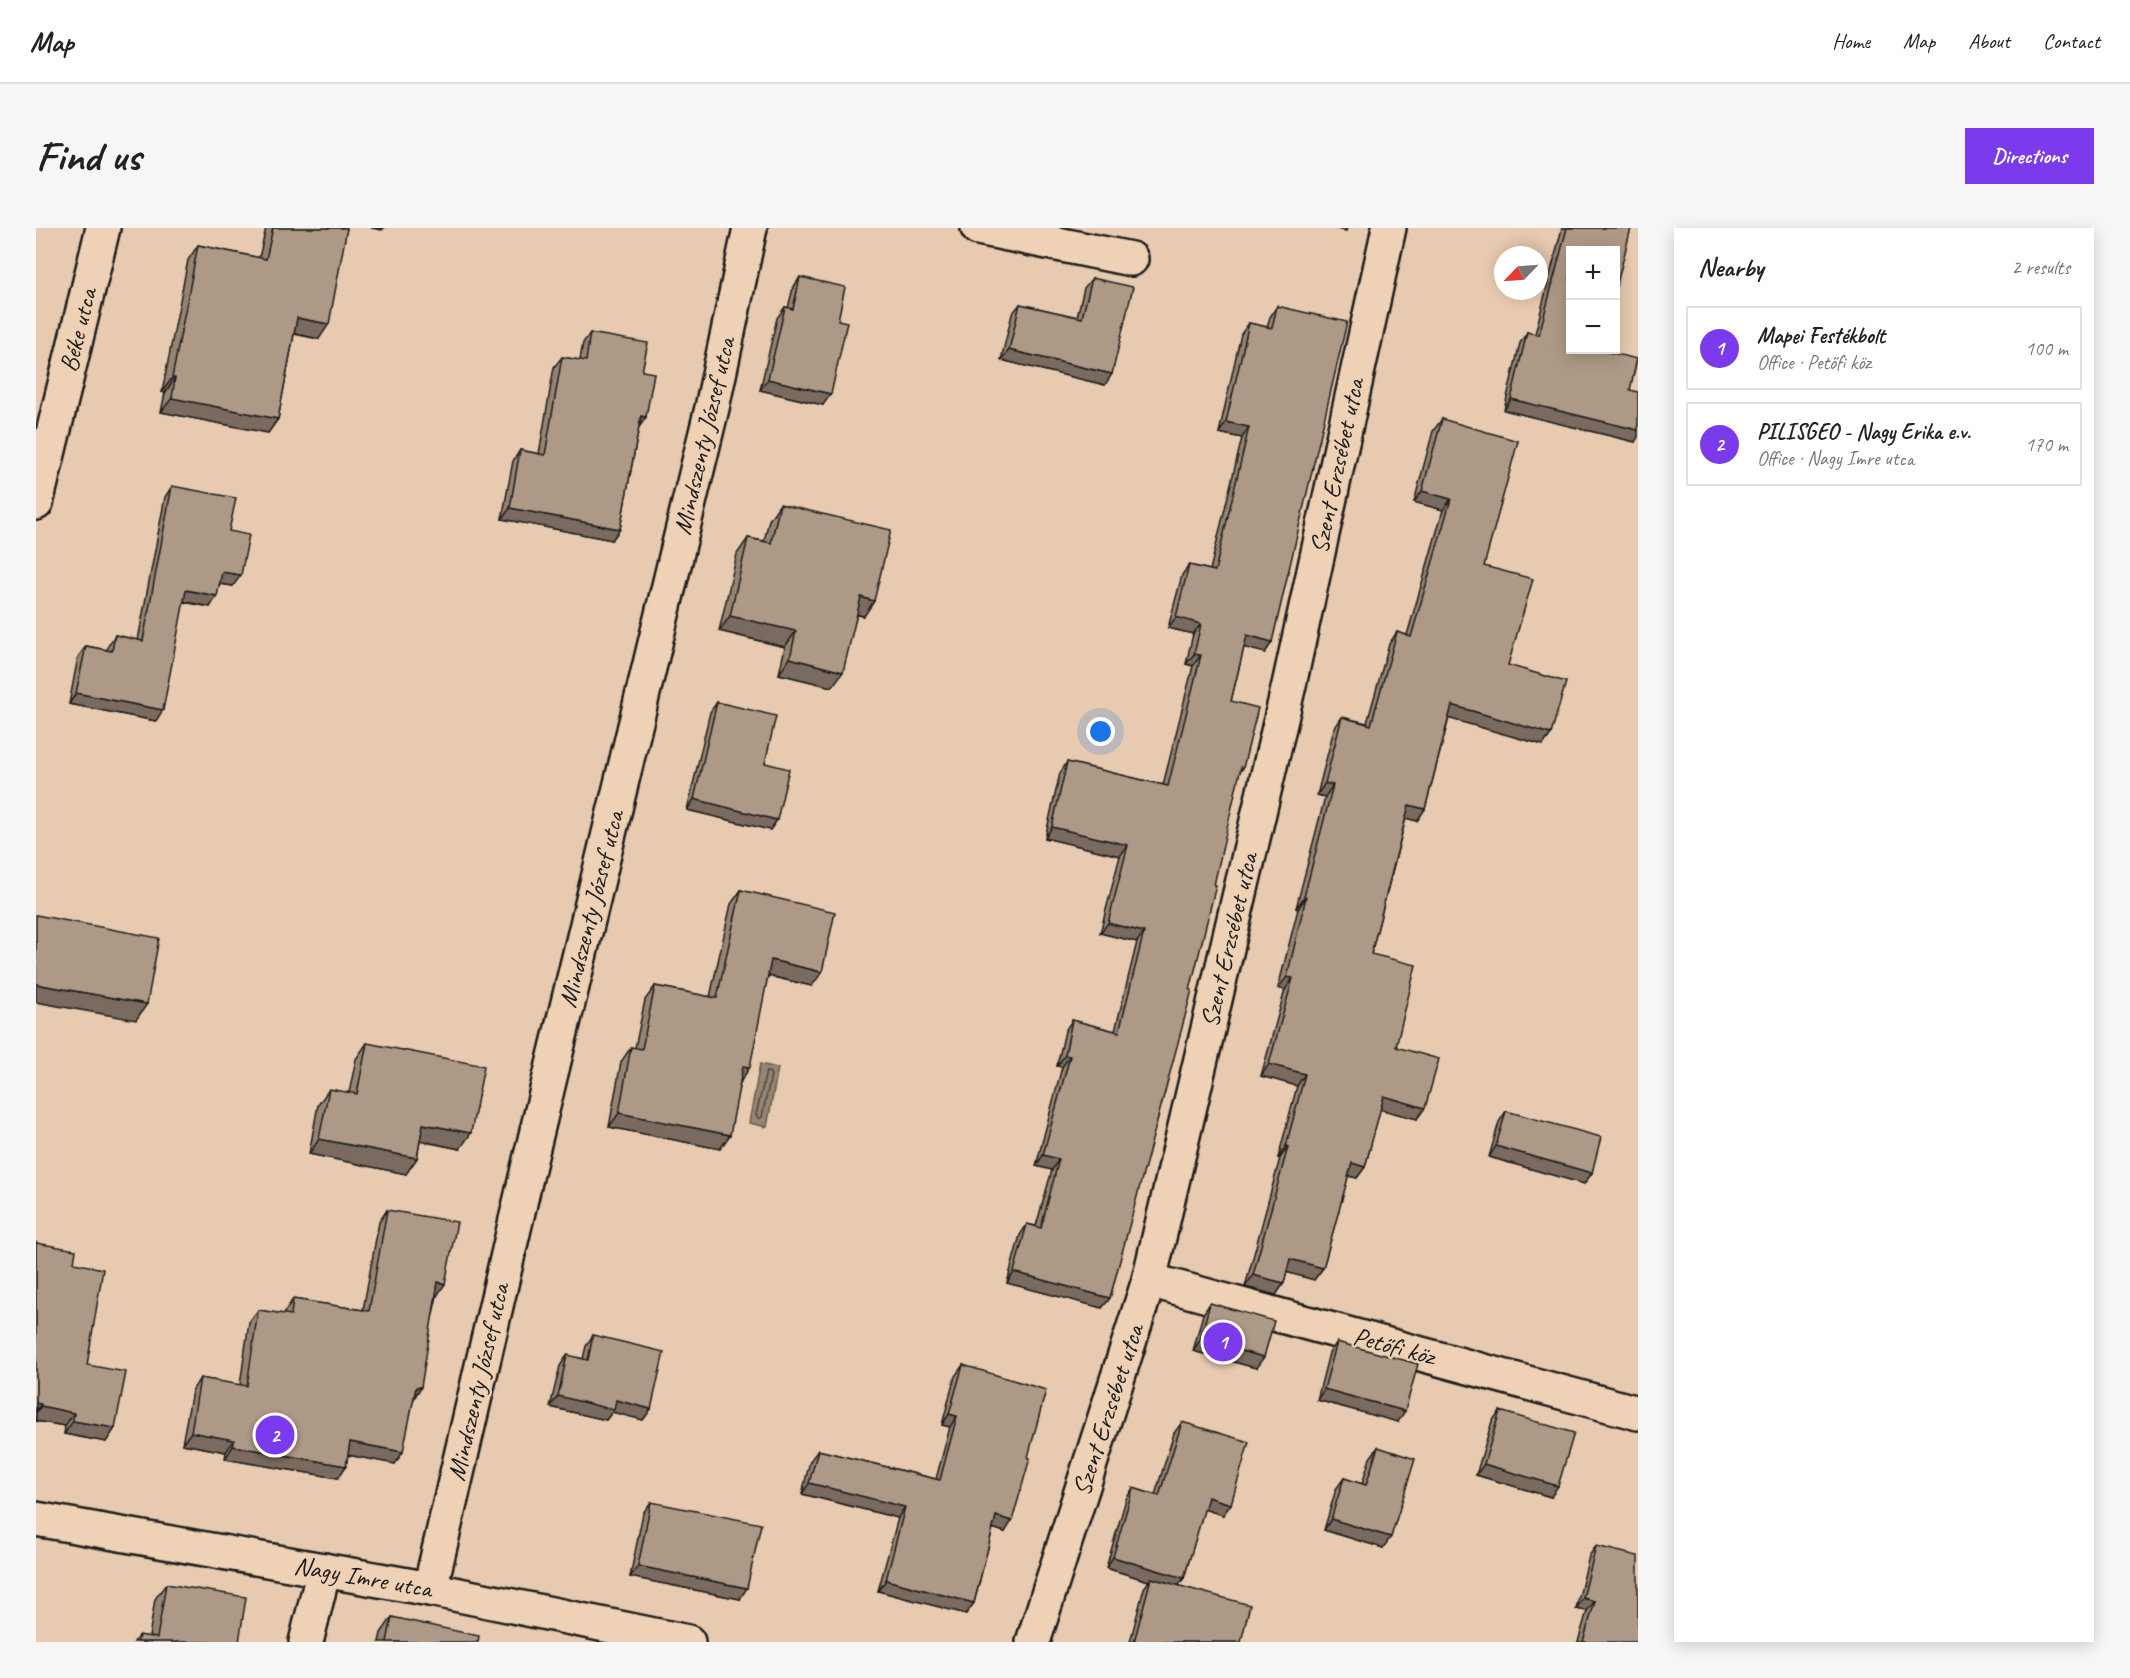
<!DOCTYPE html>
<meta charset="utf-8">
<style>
:root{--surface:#fff;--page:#f6f6f6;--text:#222;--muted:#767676;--line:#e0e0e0;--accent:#7c3aed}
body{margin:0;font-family:Caveat,sans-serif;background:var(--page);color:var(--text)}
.controls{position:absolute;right:18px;top:18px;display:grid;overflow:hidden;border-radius:0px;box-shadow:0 3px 15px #0003}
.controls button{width:54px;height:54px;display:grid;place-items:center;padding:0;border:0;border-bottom:2px solid var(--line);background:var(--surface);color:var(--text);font:30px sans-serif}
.compass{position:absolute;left:1458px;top:18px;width:54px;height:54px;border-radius:50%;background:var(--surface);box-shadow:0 3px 15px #0003;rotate:245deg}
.you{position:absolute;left:1065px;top:504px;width:21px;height:21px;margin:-15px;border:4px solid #fff;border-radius:50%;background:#1a73e8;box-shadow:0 0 0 9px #1a73e833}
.badge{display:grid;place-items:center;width:39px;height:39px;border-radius:50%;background:var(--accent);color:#fff;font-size:20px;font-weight:700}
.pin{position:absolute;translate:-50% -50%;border:3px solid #fff;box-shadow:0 2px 6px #0006}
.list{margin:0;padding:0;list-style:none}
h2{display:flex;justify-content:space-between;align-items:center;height:78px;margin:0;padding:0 24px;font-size:26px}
h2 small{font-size:20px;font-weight:400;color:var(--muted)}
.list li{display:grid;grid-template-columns:39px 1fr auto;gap:18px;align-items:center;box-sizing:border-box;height:84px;margin:0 12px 12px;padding:0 12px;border:2px solid var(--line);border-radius:0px}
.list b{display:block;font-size:22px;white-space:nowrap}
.list p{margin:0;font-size:20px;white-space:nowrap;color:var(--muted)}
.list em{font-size:20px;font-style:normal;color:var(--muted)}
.map{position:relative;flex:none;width:1602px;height:1414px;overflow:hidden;border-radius:0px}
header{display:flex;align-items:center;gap:36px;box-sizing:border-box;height:84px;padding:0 30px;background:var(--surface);border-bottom:2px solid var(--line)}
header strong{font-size:28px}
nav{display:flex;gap:33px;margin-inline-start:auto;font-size:21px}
.intro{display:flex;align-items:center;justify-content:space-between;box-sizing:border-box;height:144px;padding:0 36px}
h1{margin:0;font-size:42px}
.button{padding:15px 27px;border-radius:0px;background:var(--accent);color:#fff;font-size:21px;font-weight:700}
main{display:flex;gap:36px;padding:0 36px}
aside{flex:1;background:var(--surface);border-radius:0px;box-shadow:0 3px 15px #0003}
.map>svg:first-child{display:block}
</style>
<header>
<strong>Map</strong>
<nav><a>Home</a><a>Map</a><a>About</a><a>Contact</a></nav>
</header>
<div class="intro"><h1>Find us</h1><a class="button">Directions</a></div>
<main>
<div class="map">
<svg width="1602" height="1414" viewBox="0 0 1602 1414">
<rect width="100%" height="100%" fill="#e7caaf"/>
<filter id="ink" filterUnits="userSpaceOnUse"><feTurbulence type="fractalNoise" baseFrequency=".0167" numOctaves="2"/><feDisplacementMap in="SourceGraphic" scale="12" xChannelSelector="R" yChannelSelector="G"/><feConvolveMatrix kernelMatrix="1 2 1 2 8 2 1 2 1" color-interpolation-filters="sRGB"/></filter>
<g filter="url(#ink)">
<path fill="#968574" stroke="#655b51" stroke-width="1.5" d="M 724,836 L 742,840 L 731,899 L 713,895 Z"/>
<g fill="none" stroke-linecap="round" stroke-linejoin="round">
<path stroke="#4d463f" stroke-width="1.5" d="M 730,844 L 733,844 L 735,847 L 726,889 L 723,891 L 720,887 Z"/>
<g stroke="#1c1c1c" stroke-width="38">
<g id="street">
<path d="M 942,0 L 1095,31"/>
<path d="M 0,275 L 67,0"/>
<path d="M 1113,1052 L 1602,1185"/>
<path d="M 0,1291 L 394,1361 L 652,1414"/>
<path d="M 394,1361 L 494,932 L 676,180 L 714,0"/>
<path d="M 270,1414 L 288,1342"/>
<path d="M 997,1414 L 1113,1052 L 1253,457 L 1353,0"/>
</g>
</g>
<use href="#street" stroke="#efd1b5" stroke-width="33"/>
</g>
<g fill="#968473" stroke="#1c1c1c" stroke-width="1.5">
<path d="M 230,0 L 311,0 L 283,111 L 258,106 L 242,191 L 232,205 L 125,184 L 129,165 L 126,164 L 152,32 L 162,17 L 223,30 Z"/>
<path d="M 1526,0 L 1595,0 L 1534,122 L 1594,162 L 1599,214 L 1468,182 L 1484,115 L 1491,104 L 1499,106 Z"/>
<path d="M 764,49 L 802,92 L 787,177 L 724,162 L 741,90 L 749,79 L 752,80 L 757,60 Z"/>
<path d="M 1056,50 L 1069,157 L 965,132 L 976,86 L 984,76 L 1041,89 L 1048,60 Z"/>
<path d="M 1241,78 L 1236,414 L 1229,425 L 1208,419 L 1195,473 L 1207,540 L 1203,545 L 1074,1070 L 1066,1080 L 971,1055 L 984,1007 L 991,996 L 1000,998 L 1016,942 L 1000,938 L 1026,839 L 1021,838 L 1029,803 L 1036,792 L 1079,803 L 1101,714 L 1064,705 L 1084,628 L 1009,610 L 1024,545 L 1031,534 L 1127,557 L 1157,438 L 1150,436 L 1157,406 L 1132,400 L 1146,347 L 1153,337 L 1174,342 L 1206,210 L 1183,205 L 1205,106 L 1213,95 L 1231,99 L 1234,89 Z"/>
<path d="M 554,105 L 606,143 L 610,189 L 603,199 L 584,301 L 576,312 L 466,291 L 477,233 L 484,222 L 503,226 L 518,139 L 526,129 L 544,132 L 547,115 Z"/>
<path d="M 1406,191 L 1448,338 L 1472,437 L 1515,506 L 1507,517 L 1413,490 L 1389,581 L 1381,593 L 1370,590 L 1335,726 L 1381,891 L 1344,881 L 1329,939 L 1321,950 L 1312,948 L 1287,1040 L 1278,1052 L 1251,1044 L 1248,1055 L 1240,1067 L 1209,1059 L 1244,930 L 1242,930 L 1261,858 L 1225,848 L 1249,762 L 1242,760 L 1262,681 L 1260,680 L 1289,569 L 1281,567 L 1298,501 L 1306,489 L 1331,495 L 1353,416 L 1361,404 L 1371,407 L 1407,282 L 1378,274 L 1397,203 Z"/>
<path d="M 136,258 L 193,303 L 197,358 L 184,356 L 174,379 L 147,374 L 120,493 L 33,476 L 42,429 L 50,418 L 71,422 L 72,418 L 79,407 L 102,412 L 129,269 Z"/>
<path d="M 744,276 L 838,373 L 828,388 L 821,387 L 796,459 L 743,446 L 749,419 L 683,403 L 701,326 L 712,310 L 728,313 L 733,292 Z"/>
<path d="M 681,474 L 729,535 L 741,592 L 734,602 L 651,582 L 674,484 Z"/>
<path d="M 705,662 L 776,758 L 732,748 L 705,853 L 684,921 L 573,899 L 585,834 L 595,819 L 599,820 L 609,772 L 619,758 L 674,769 L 695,676 Z"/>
<path d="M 331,815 L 424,921 L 384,913 L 381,930 L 370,946 L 273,926 L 282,877 L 293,861 L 313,865 L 320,831 Z"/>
<path d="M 1470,883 L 1556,945 L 1548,956 L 1453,929 L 1463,894 Z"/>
<path d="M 351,982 L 401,1068 L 378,1170 L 359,1236 L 312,1227 L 310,1238 L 302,1250 L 189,1231 L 190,1224 L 146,1216 L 156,1163 L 164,1150 L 204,1157 L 213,1094 L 222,1082 L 248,1086 L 249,1083 L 257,1071 L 327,1082 L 343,994 Z"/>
<path d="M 0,1015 L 38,1035 L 51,1137 L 79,1200 L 70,1214 L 28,1206 L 29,1198 L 0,1193 Z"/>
<path d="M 1174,1075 L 1220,1140 L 1157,1123 L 1167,1086 Z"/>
<path d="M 557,1107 L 615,1181 L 607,1192 L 576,1184 L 570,1192 L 514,1179 L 524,1138 L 531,1127 L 547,1131 L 550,1118 Z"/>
<path d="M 1301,1114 L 1362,1194 L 1281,1172 L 1293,1125 Z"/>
<path d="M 927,1137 L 969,1304 L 957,1300 L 938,1375 L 930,1386 L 842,1363 L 862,1290 L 766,1266 L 774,1233 L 782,1222 L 900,1251 L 914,1199 L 906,1197 L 919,1148 Z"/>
<path d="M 1464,1183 L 1515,1269 L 1440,1247 L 1456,1193 Z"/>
<path d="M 1146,1194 L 1195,1276 L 1187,1287 L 1168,1281 L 1148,1350 L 1143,1357 L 1205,1414 L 1094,1414 L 1108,1360 L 1113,1353 L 1070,1340 L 1090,1271 L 1097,1260 L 1119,1267 L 1138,1205 Z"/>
<path d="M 1342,1219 L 1347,1320 L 1288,1302 L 1300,1261 L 1308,1250 L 1326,1256 L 1334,1230 Z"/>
<path d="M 615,1274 L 704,1371 L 594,1349 L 607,1285 Z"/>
<path d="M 1560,1318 L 1602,1414 L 1542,1414 L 1551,1383 L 1540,1381 L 1553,1328 Z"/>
<path d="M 130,1356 L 203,1414 L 98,1414 L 103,1407 L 113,1409 L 119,1371 Z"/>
<path d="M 356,1389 L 442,1414 L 343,1414 L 345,1405 Z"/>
</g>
<g fill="#7a6b5e" stroke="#1c1c1c" stroke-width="1.5">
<path d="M 335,0 L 348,0 L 346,2 Z"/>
<path d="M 1297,0 L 1311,0 L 1310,3 Z"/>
<path d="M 261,90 L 293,96 L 283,111 L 251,104 Z"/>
<path d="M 973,122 L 1076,146 L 1069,157 L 965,132 Z"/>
<path d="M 136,150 L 139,150 L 129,165 L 126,164 Z"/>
<path d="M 732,151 L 795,166 L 787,177 L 724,162 Z"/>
<path d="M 136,170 L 242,191 L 232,205 L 125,184 Z"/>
<path d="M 1475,171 L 1602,202 L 1602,209 L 1599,214 L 1468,182 Z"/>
<path d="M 605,188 L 610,189 L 603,199 Z"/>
<path d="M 1190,194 L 1213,199 L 1206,210 L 1183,205 Z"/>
<path d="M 1386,263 L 1415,271 L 1407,282 L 1378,274 Z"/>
<path d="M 474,280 L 584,301 L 576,312 L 466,291 Z"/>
<path d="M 186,344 L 205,347 L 197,358 L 178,355 Z"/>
<path d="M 150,362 L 181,368 L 174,379 L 142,372 Z"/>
<path d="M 825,369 L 838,373 L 828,388 L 814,385 Z"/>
<path d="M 694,388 L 760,403 L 749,419 L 683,403 Z"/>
<path d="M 1140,389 L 1165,396 L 1157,406 L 1132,400 Z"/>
<path d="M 1211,407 L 1236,414 L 1229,425 L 1203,418 Z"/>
<path d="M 1158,426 L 1165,427 L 1157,438 L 1150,436 Z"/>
<path d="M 754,430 L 807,444 L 796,459 L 743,446 Z"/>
<path d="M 40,465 L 127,482 L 120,493 L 33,476 Z"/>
<path d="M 1416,477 L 1515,506 L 1507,517 L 1408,489 Z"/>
<path d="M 1289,555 L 1297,557 L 1289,569 L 1281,567 Z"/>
<path d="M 658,571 L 741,592 L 734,602 L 651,582 Z"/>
<path d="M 1373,577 L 1389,581 L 1381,593 L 1365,589 Z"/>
<path d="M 1016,599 L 1092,617 L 1084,628 L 1009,610 Z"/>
<path d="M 1268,669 L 1270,669 L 1262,681 L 1260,680 Z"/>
<path d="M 1072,695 L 1108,704 L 1101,714 L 1064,705 Z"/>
<path d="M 735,732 L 786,744 L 776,758 L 725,746 Z"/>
<path d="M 1251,749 L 1257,750 L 1249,762 L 1242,760 Z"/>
<path d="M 0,756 L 111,776 L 100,792 L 0,774 Z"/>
<path d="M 1029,827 L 1034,828 L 1026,839 L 1021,838 Z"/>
<path d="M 1233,836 L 1269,846 L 1261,858 L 1225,848 Z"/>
<path d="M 707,838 L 714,839 L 705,853 L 697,852 Z"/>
<path d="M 1348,868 L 1389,880 L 1381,891 L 1339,880 Z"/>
<path d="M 583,885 L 694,907 L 684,921 L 573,899 Z"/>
<path d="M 387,896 L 435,905 L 424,921 L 376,911 Z"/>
<path d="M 283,911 L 381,930 L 370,946 L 273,926 Z"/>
<path d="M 1250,918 L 1252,919 L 1244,930 L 1242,930 Z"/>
<path d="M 1460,918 L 1556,945 L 1548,956 L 1453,929 Z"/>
<path d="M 1007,927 L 1023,931 L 1016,942 L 1000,938 Z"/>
<path d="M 1316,935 L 1329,939 L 1321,950 L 1308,947 Z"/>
<path d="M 1254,1031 L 1287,1040 L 1278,1052 L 1246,1043 Z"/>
<path d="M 978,1044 L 1074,1070 L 1066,1080 L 971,1055 Z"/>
<path d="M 1217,1047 L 1248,1055 L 1240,1067 L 1209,1059 Z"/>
<path d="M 402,1054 L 409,1056 L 401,1068 L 394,1067 Z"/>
<path d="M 1164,1112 L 1228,1129 L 1220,1140 L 1157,1123 Z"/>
<path d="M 380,1159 L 385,1159 L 377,1172 Z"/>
<path d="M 1288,1161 L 1369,1183 L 1362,1194 L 1281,1172 Z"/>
<path d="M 522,1168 L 580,1172 L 615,1181 L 607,1192 L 576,1184 L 570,1192 L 514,1179 Z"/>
<path d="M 0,1175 L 5,1176 L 0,1183 Z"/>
<path d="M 5,1178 L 38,1185 L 29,1198 L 0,1193 L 0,1185 Z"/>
<path d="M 913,1186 L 921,1188 L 914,1199 L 906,1197 Z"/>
<path d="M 37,1193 L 79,1200 L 70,1214 L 28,1206 Z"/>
<path d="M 155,1204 L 198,1212 L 190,1224 L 146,1216 Z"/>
<path d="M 314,1214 L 367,1224 L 359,1236 L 306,1226 Z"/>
<path d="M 197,1218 L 310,1238 L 302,1250 L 189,1231 Z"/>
<path d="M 1448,1236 L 1522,1258 L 1515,1269 L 1440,1247 Z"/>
<path d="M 773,1255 L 869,1279 L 862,1290 L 766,1266 Z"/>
<path d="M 1172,1269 L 1195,1276 L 1187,1287 L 1164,1280 Z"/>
<path d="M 960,1288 L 976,1293 L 969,1304 L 953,1299 Z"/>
<path d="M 1295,1291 L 1355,1309 L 1347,1320 L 1288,1302 Z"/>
<path d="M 1077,1329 L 1148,1350 L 1140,1361 L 1115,1350 L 1113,1353 L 1070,1340 Z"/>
<path d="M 602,1338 L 711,1360 L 704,1371 L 594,1349 Z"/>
<path d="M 850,1352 L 938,1375 L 930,1386 L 842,1363 Z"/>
<path d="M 1547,1370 L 1559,1373 L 1551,1383 L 1540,1381 Z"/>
</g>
<g fill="#ae9986" stroke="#1c1c1c" stroke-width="1.5">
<path d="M 237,0 L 311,0 L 293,96 L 261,90 L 242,191 L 136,170 L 139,150 L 136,150 L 162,17 L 230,31 Z"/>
<path d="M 1531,0 L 1595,0 L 1580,60 L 1580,22 L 1534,22 L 1534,122 L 1564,122 L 1601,131 L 1594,162 L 1602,164 L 1602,202 L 1475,171 L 1491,104 L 1503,107 Z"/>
<path d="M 764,49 L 809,59 L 802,92 L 811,94 L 795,166 L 732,151 L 749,79 L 757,81 Z"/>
<path d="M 1056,50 L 1097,59 L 1076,146 L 973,122 L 984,76 L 1046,90 Z"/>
<path d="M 1241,78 L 1311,94 L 1236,414 L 1211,407 L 1195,473 L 1222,480 L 1207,540 L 1205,539 L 1178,657 L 1180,657 L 1154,762 L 1156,762 L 1074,1070 L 978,1044 L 991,996 L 1005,1000 L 1023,931 L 1007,927 L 1034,828 L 1029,827 L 1036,792 L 1083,804 L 1108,704 L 1072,695 L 1092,617 L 1016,599 L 1031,534 L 1132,558 L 1165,427 L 1158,426 L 1165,396 L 1140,389 L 1153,337 L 1179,343 L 1213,199 L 1190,194 L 1213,95 L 1236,100 Z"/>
<path d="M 554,105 L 612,115 L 606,143 L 618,145 L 610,189 L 605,188 L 584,301 L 474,280 L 484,222 L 509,227 L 526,129 L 550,133 Z"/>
<path d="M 1406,191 L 1482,213 L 1448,338 L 1497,351 L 1472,437 L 1530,454 L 1515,506 L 1416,477 L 1389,581 L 1373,577 L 1335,726 L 1380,737 L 1360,819 L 1403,831 L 1389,880 L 1348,868 L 1329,939 L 1316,935 L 1287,1040 L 1254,1031 L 1248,1055 L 1217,1047 L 1252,919 L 1250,918 L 1269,846 L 1233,836 L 1257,750 L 1251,749 L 1270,669 L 1268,669 L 1297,557 L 1289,555 L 1306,489 L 1335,497 L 1361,404 L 1375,409 L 1415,271 L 1386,263 Z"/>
<path d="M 136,258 L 200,270 L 193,303 L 213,307 L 205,347 L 186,344 L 181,368 L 150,362 L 127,482 L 40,465 L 50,418 L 76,423 L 79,407 L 107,413 Z"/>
<path d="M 744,276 L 855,302 L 838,373 L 825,369 L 807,444 L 754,430 L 760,403 L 694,388 L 712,310 L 735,315 Z"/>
<path d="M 681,474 L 740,488 L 729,535 L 753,541 L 741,592 L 658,571 Z"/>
<path d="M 705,662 L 799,684 L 786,744 L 735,732 L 714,839 L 707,838 L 694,907 L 583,885 L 595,819 L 606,821 L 619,758 L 681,770 Z"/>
<path d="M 0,687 L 123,710 L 111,776 L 0,756 Z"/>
<path d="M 331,815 L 448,838 L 435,905 L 387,896 L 381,930 L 283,911 L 293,861 L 321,866 Z"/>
<path d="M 1470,883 L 1565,909 L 1556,945 L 1460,918 Z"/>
<path d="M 351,982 L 421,994 L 409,1056 L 402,1054 L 385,1159 L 380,1159 L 367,1224 L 314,1214 L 310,1238 L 197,1218 L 198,1212 L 155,1204 L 164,1150 L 211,1158 L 222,1082 L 255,1087 L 257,1071 L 333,1083 Z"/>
<path d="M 0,1015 L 40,1022 L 38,1035 L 67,1041 L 51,1137 L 90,1144 L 79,1200 L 37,1193 L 38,1185 L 5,1178 L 5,1176 L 0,1175 Z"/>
<path d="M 1174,1075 L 1238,1093 L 1228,1129 L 1164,1112 Z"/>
<path d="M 557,1107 L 628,1124 L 615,1181 L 580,1172 L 578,1182 L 522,1168 L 531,1127 L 552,1132 Z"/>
<path d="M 1301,1114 L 1382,1136 L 1369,1183 L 1288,1161 Z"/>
<path d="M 927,1137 L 1010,1162 L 992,1229 L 994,1230 L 976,1293 L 960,1288 L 938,1375 L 850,1352 L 869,1279 L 773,1255 L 782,1222 L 904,1252 L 921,1188 L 913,1186 Z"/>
<path d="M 1464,1183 L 1538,1205 L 1522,1258 L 1448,1236 Z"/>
<path d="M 1146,1194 L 1213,1214 L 1195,1276 L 1172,1269 L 1148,1350 L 1077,1329 L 1097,1260 L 1123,1268 Z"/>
<path d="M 1342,1219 L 1379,1231 L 1355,1309 L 1295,1291 L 1308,1250 L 1330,1257 Z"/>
<path d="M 615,1274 L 725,1296 L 711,1360 L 602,1338 Z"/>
<path d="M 1560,1318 L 1602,1328 L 1602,1414 L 1547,1414 L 1559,1373 L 1547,1370 Z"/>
<path d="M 1115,1350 L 1214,1377 L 1205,1414 L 1098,1414 Z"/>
<path d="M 130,1356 L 210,1369 L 203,1414 L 102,1414 L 103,1407 L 121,1410 Z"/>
<path d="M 356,1389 L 443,1408 L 442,1414 L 351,1414 Z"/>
</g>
</g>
<g text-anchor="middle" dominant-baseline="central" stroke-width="4.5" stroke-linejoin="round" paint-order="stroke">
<g font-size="26" fill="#1c1c1c" stroke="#efd1b5">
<text transform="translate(42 102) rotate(-76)">Béke utca</text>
<text transform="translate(668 208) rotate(-77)">Mindszenty József utca</text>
<text transform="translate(1301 238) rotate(-78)">Szent Erzsébet utca</text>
<text transform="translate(555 681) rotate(-76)">Mindszenty József utca</text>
<text transform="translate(1193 712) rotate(-77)">Szent Erzsébet utca</text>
<text transform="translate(1358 1118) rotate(15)">Petőfi köz</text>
<text transform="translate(442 1154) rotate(-77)">Mindszenty József utca</text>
<text transform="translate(1072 1182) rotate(-72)">Szent Erzsébet utca</text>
<text transform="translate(327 1349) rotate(10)">Nagy Imre utca</text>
</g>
</g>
</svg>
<div class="controls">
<button>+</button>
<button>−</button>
</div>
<svg class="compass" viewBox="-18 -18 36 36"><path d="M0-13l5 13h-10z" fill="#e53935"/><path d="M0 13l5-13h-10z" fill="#767676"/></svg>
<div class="you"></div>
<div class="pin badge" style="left:1187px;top:1114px">1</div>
<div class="pin badge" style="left:239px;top:1207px">2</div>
</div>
<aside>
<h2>Nearby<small>2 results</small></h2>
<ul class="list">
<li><span class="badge">1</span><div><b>Mapei Festékbolt</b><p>Office · Petőfi köz</p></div><em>100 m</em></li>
<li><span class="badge">2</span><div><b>PILISGEO - Nagy Erika e.v.</b><p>Office · Nagy Imre utca</p></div><em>170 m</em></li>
</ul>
</aside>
</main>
